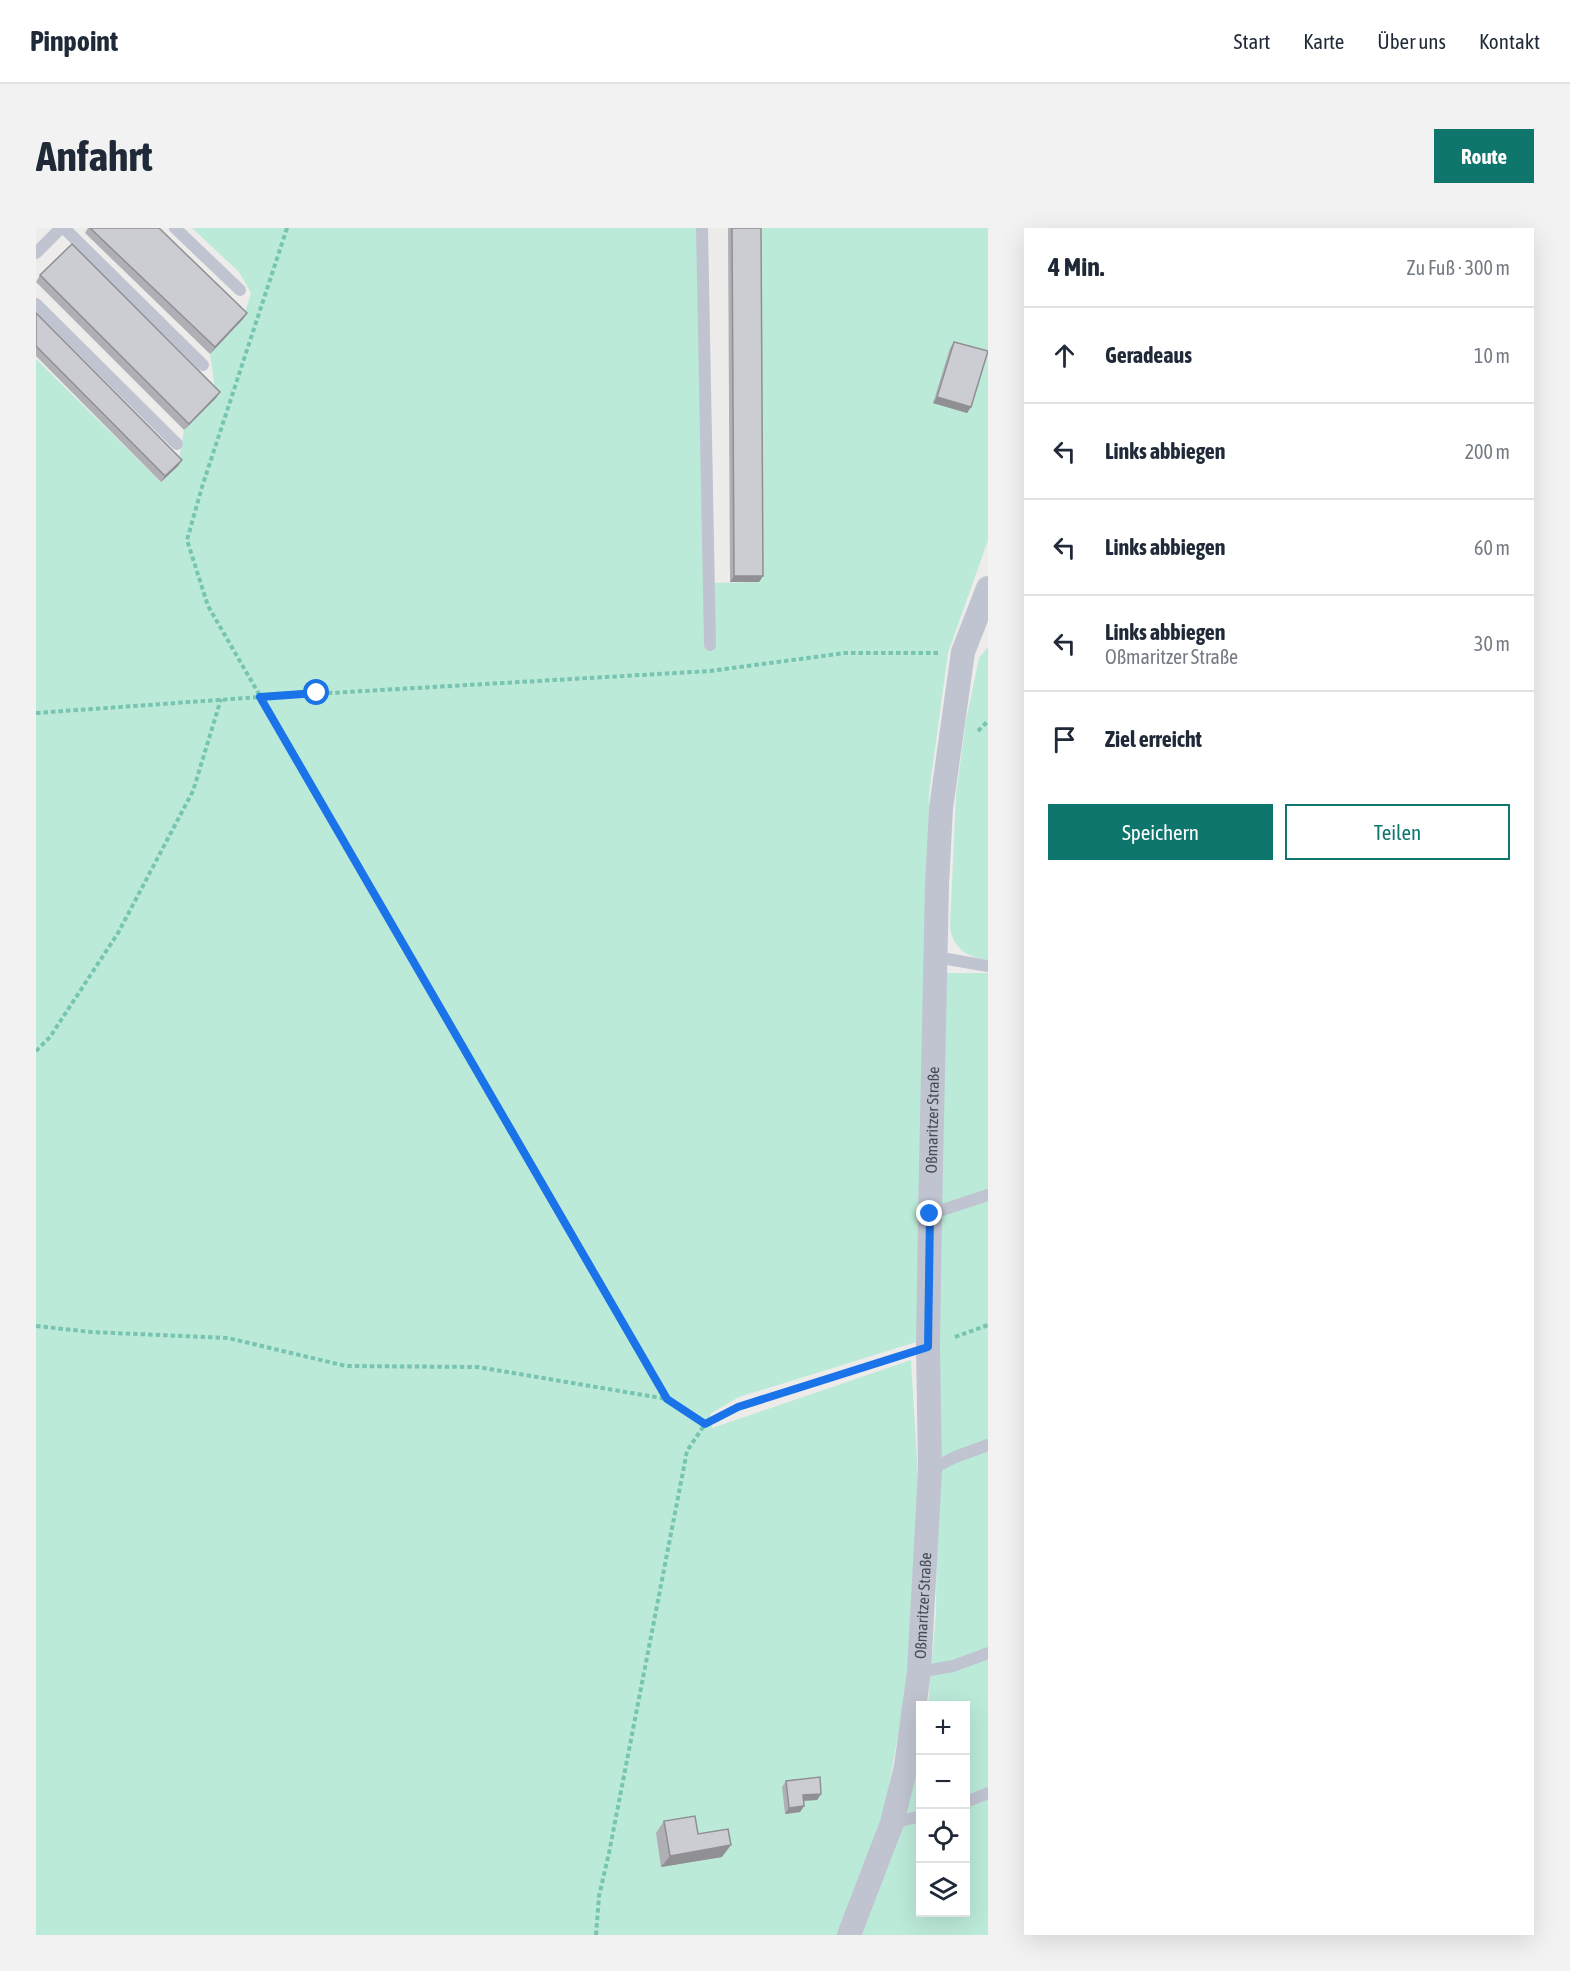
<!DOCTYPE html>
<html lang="de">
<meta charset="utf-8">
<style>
:root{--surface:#fff;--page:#f2f2f3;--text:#1f2937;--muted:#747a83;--line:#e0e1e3;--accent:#0f766e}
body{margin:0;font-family:"Asap Condensed",sans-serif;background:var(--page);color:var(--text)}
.controls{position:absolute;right:18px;bottom:18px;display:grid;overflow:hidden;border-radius:0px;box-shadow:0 6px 24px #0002}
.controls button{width:54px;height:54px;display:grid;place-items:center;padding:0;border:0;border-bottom:2px solid var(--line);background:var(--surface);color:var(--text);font:30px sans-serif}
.stop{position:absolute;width:18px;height:18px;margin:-14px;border:4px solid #1a73e8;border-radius:50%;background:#fff}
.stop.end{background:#1a73e8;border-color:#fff;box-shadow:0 2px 6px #0008}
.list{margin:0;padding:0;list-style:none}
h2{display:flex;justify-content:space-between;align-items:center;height:78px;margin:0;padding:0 24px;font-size:26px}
h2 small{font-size:20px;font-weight:400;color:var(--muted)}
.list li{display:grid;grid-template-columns:39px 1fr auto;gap:18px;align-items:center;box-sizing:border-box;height:96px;padding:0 24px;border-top:2px solid var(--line)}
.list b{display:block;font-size:22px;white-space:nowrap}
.list p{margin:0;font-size:20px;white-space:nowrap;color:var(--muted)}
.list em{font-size:20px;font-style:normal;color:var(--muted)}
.actions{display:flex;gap:12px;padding:18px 24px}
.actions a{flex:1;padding:14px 0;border:2px solid var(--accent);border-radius:0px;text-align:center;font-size:21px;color:var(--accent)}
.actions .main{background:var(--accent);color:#fff}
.icon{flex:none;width:33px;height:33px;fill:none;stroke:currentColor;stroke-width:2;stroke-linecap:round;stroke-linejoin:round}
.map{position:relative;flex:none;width:952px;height:1707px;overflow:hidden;border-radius:0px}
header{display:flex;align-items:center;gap:36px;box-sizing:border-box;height:84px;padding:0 30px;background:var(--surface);border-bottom:2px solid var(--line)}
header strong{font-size:28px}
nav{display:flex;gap:33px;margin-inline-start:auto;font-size:21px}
.intro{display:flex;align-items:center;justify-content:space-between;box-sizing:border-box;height:144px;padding:0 36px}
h1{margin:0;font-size:42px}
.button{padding:15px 27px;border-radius:0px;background:var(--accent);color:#fff;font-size:21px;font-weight:700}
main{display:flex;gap:36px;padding:0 36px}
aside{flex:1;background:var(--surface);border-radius:0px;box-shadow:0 6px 24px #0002}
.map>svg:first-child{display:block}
</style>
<header>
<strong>Pinpoint</strong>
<nav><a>Start</a><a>Karte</a><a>Über uns</a><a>Kontakt</a></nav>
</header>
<div class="intro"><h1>Anfahrt</h1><a class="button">Route</a></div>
<main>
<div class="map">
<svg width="952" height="1707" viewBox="0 0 952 1707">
<rect width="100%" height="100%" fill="#eeeceb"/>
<g fill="#bcead8">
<path d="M 156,0 L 662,0 L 674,355 L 722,354 L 721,0 L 952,0 L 952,312 L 912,425 L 893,566 L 887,1112 L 703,1169 L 674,1186 L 676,1200 L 875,1132 L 883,1265 L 874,1441 L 844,1607 L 804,1707 L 0,1707 L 0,131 L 125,254 L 142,238 L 148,202 L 180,170 L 174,126 L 207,91 L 215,65 L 203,44 Z"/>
<path d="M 952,419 L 952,732 C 931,729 917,721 914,699 L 920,567 L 930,492 L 943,430 Z"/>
<path d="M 905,745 L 952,745 L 952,1707 L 823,1707 L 884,1518 L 885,1684 L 930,1684 L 930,1478 L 892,1477 L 900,1384 Z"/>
</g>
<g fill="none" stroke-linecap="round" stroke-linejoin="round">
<g stroke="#77c4b0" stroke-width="4" stroke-dasharray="4.5 3" stroke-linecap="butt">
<path d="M 251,0 L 166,259 L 151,312 L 172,378 L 631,1171"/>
<path d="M 0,485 L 224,469 L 674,443 L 809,425 L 903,425"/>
<path d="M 942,503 L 952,493"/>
<path d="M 0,823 L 14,809 L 82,705 L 157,563 L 185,471"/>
<path d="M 0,1098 L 55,1104 L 192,1110 L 310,1138 L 442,1139 L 631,1171 L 669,1196"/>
<path d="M 919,1109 L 952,1097"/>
<path d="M 560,1707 L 563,1668 L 573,1625 L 651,1223 L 669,1196 L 702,1179 L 866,1127"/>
</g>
<g stroke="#c0c4d0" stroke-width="12">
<path d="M 28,0 L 167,137"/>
<path d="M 139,0 L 204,62"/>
<path d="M 666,0 L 674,417"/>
<path d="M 0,25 L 25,0"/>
<path d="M 0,76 L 141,216"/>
<path d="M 900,729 L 952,738"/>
<path d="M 894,986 L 952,967"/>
<path d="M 894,1242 L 919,1229 L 952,1217"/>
<path d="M 883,1444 L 917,1438 L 952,1425"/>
<path d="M 930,1574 L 952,1565"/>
<path d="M 856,1595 L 885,1588"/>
</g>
<path stroke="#c0c4d0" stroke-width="24" id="s1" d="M 813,1707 L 856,1595 L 870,1538 L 883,1444 L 894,1242 L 892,1119 L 894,986 L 901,657 L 905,580 L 927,424 L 952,360"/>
</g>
<g fill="#afafb5">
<path d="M 52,0 L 123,0 L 211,85 L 207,91 L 174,126 L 49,5 Z"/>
<path d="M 692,0 L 725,0 L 727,348 L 723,354 L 694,354 Z"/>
<path d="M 4,47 L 180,170 L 148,202 L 0,54 Z"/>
<path d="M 0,85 L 146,232 L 142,238 L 125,254 L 0,128 Z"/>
<path d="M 918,114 L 935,179 L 931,185 L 897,175 L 914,120 Z"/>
<path d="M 750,1553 L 785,1566 L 781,1572 L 767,1573 L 768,1578 L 764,1584 L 749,1586 L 746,1559 Z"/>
<path d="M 628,1593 L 662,1606 L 686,1629 L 625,1639 L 620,1605 Z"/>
</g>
<g fill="#8f8f94">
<path d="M 211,85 L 207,91 L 174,126 L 179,119 Z"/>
<path d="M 184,164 L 180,170 L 148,202 L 153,196 Z"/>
<path d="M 901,169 L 935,179 L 931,185 L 897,175 Z"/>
<path d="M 146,232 L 142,238 L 125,254 L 129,248 Z"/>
<path d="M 698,348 L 727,348 L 723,354 L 694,354 Z"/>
<path d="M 785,1566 L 781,1572 L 763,1573 L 767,1567 Z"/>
<path d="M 768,1578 L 764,1584 L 749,1586 L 753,1580 Z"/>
<path d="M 695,1617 L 686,1629 L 625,1639 L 634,1628 Z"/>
</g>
<g fill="#ccccd3" stroke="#8f8f94" stroke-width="1.5">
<path d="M 54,0 L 123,0 L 211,85 L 179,119 Z"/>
<path d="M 696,0 L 725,0 L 727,348 L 698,348 Z"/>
<path d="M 36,16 L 184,164 L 153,196 L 4,47 Z"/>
<path d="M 0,85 L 146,232 L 129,248 L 0,118 Z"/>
<path d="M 918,114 L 952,123 L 935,179 L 901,169 Z"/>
<path d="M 784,1549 L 785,1566 L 767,1567 L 768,1578 L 753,1580 L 750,1553 Z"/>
<path d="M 659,1588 L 662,1606 L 692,1601 L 695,1617 L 634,1628 L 628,1593 Z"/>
</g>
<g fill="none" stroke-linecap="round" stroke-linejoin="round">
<path stroke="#1a73e8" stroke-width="8" d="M 281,465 L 224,469 L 631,1171 L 669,1196 L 702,1179 L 892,1119 L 894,986"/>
</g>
<g text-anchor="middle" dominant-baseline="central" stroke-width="5" stroke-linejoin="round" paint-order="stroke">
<g font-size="16" fill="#454b57" stroke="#fff">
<text stroke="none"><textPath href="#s1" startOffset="826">Oßmaritzer Straße</textPath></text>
<text stroke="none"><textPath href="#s1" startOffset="340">Oßmaritzer Straße</textPath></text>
</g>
</g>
</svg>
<div class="controls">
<button>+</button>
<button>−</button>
<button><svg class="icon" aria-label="locate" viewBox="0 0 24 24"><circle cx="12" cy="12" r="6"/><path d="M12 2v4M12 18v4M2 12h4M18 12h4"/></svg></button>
<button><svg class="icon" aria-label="layers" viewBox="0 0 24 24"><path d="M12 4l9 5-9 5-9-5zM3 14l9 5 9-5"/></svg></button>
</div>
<div class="stop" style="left:281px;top:465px"></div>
<div class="stop end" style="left:894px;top:986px"></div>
</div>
<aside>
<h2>4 Min.<small>Zu Fuß · 300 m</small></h2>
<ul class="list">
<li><svg class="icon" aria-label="ahead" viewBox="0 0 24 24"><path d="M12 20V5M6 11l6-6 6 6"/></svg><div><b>Geradeaus</b></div><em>10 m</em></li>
<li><svg class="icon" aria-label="left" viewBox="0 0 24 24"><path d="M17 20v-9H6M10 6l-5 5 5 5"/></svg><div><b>Links abbiegen</b></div><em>200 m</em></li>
<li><svg class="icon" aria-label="left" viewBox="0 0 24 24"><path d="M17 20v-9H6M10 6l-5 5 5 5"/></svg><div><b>Links abbiegen</b></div><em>60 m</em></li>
<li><svg class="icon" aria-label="left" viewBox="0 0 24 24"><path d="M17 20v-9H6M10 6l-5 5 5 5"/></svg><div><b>Links abbiegen</b><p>Oßmaritzer Straße</p></div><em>30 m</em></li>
<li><svg class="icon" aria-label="arrive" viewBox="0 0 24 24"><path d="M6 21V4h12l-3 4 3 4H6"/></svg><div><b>Ziel erreicht</b></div></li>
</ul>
<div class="actions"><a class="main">Speichern</a><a>Teilen</a></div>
</aside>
</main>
